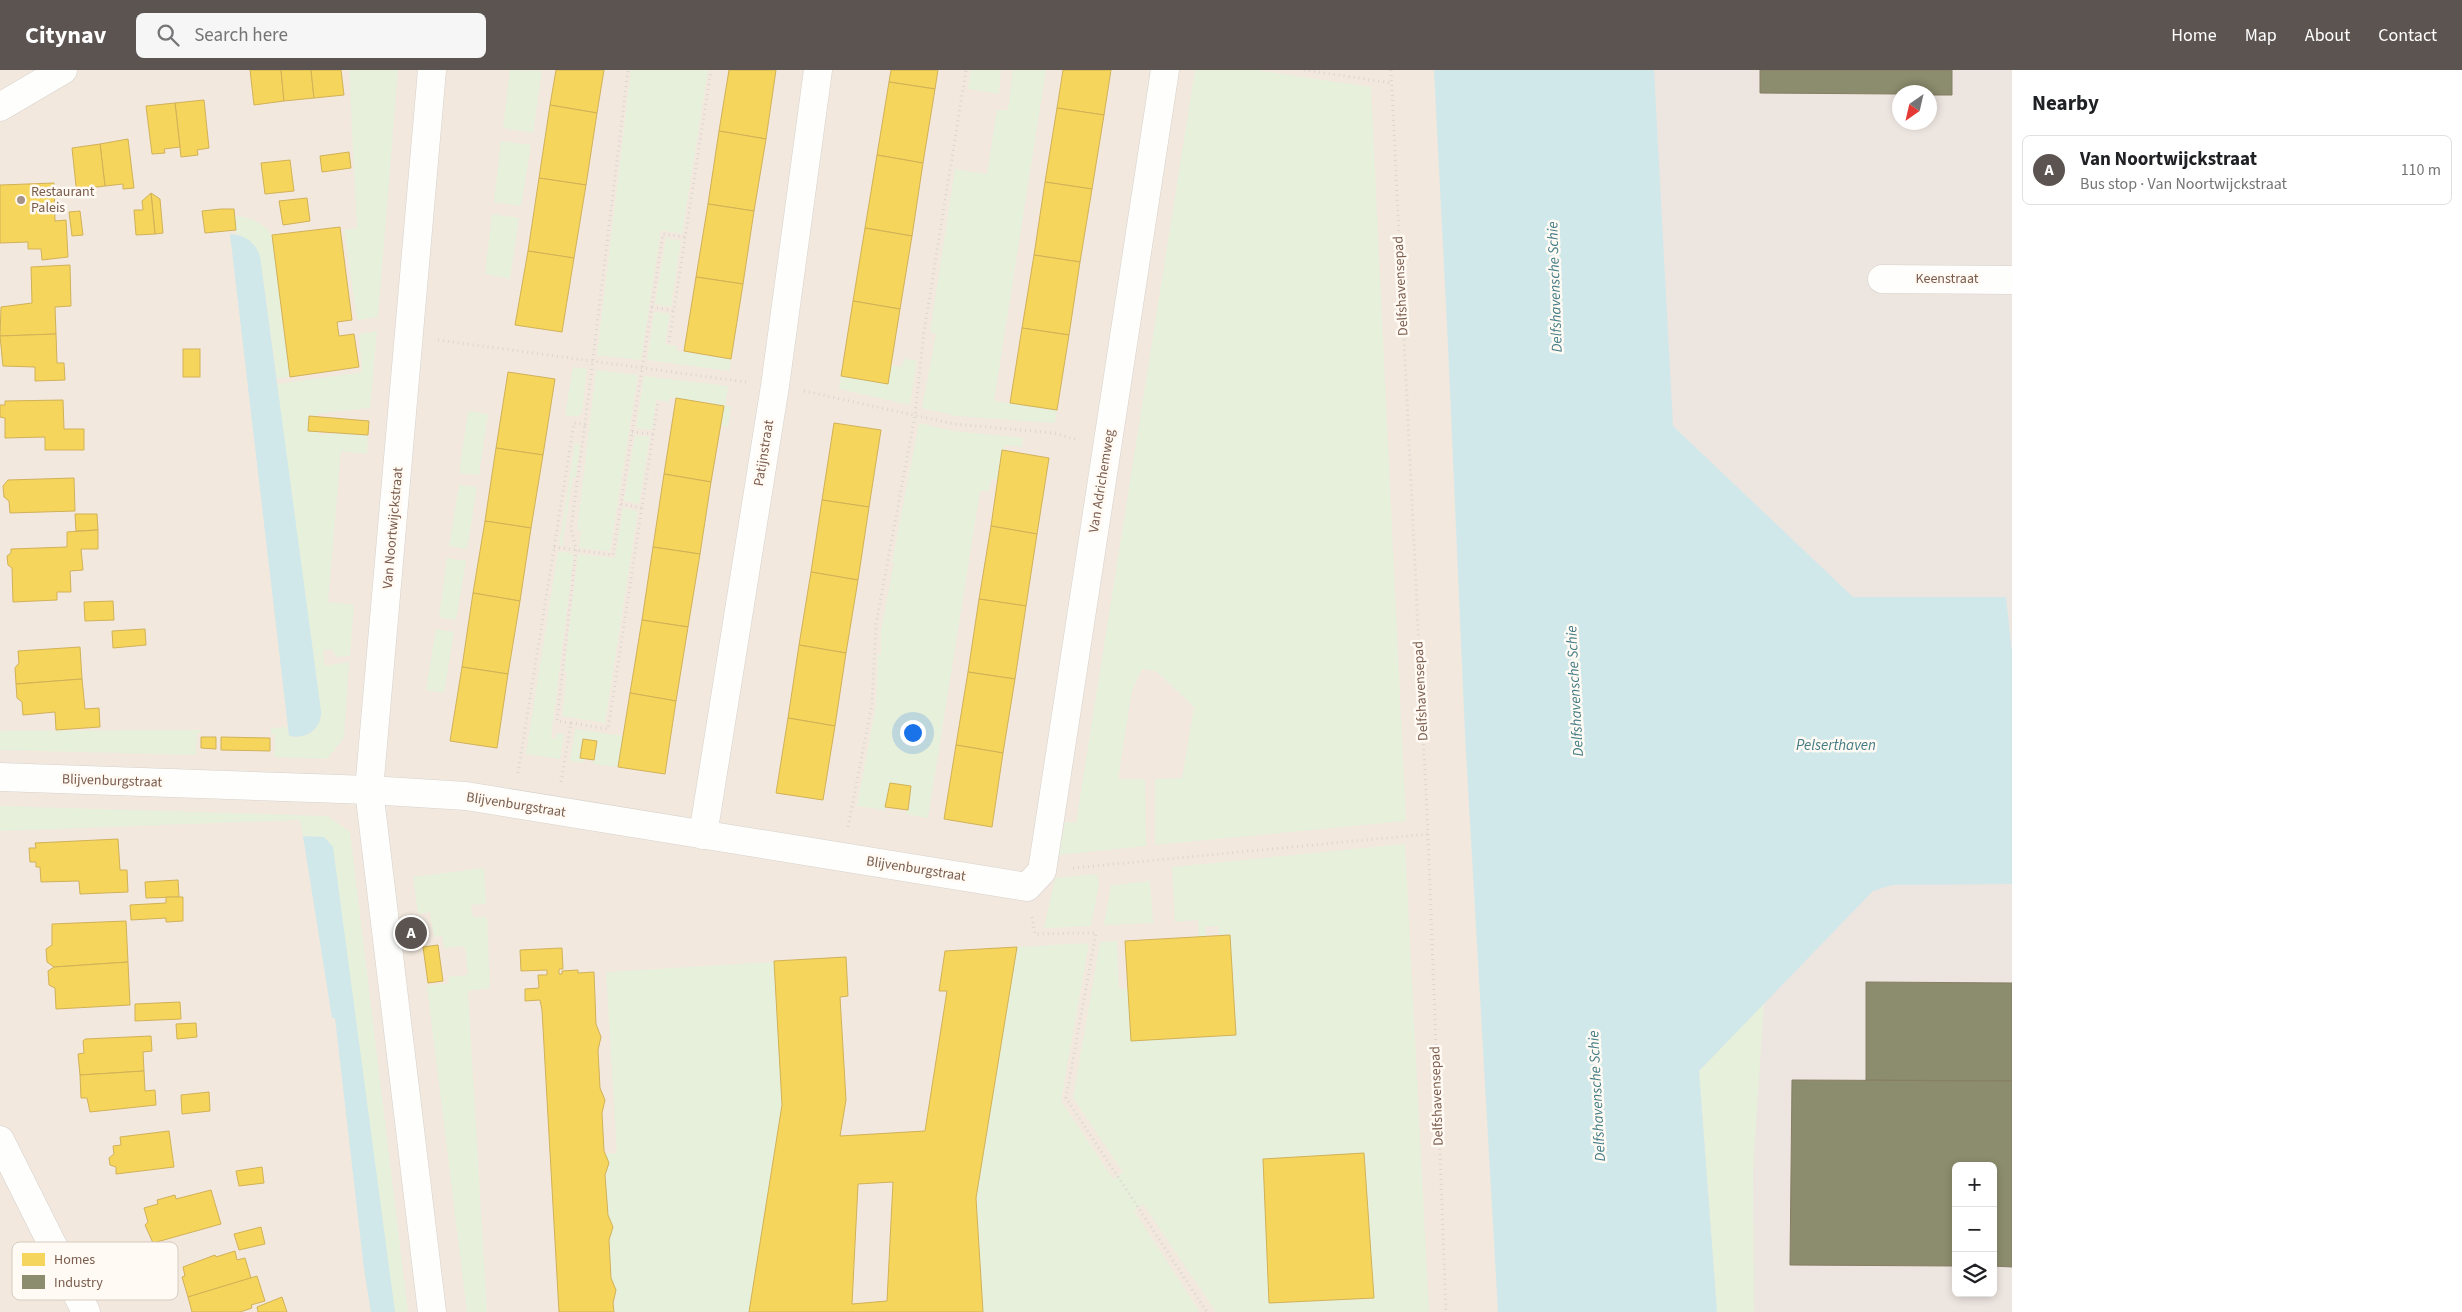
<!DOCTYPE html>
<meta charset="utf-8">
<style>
:root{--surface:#fff;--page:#f6f6f6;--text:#202124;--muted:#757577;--line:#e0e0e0;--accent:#5c5450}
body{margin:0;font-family:"Source Sans 3",sans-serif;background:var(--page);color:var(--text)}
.controls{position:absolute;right:15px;bottom:15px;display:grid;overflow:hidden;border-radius:8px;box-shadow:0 2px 8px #0003}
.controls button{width:45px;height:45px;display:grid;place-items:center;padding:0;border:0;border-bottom:1px solid var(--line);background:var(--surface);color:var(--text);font:25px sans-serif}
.compass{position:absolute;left:1892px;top:15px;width:45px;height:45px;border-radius:50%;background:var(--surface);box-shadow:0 2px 8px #0003;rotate:214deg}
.you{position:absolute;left:912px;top:662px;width:18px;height:18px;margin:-12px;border:4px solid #fff;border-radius:50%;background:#1a73e8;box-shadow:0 0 0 8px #1a73e833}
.badge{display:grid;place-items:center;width:32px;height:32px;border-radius:50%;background:var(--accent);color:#fff;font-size:16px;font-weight:700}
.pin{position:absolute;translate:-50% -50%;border:2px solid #fff;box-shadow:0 1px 5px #0006}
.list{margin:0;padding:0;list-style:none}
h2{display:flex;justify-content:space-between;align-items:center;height:65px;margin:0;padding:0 20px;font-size:21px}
h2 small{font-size:16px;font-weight:400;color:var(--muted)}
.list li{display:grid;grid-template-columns:32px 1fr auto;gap:15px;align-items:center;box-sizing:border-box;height:70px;margin:0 10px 10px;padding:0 10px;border:1px solid var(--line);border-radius:8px}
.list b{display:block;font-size:19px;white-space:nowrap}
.list p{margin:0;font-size:16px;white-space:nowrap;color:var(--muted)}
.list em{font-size:16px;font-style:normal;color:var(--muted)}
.icon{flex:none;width:28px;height:28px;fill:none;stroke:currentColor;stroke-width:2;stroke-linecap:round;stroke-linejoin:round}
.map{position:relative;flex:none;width:2012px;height:1242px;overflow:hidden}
header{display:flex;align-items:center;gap:30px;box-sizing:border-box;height:70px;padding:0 25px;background:var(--accent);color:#fff}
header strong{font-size:24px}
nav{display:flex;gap:28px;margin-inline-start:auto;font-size:18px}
.search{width:350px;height:45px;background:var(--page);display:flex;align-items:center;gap:12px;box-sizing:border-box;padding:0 18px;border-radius:8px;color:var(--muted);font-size:19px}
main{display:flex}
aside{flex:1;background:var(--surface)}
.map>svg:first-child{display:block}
</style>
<header>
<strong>Citynav</strong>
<div class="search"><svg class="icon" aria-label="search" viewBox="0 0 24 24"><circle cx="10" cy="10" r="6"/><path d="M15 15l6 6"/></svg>Search here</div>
<nav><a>Home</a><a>Map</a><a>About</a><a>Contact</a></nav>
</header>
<main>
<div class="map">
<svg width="2012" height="1242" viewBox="0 0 2012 1242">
<rect width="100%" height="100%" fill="#f9f5f0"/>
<path fill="#f2e8de" d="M 0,0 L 1471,0 L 1524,1242 L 0,1242 Z"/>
<g fill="#ede5e0" fill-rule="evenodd">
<path d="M 1631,0 L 2012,0 L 2012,648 L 1657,396 ZM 1900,22 L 1930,22 L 1930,52 L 1900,52 Z"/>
<path d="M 1922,743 L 2012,743 L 2012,1242 L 1675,1242 L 1666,944 ZM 1956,1096 L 1993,1096 L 1993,1223 L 1956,1223 Z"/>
</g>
<g fill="#e7f0db">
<path d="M 349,0 L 398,0 L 378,247 L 357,250 L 344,160 L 357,158 Z"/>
<path d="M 510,0 L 542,1 L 533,63 L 503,58 Z"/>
<path d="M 631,0 L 708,0 L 682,164 L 661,160 L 641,290 L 597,285 Z"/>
<path d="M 971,0 L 1001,0 L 999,24 L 968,19 Z"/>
<path d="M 1013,0 L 1046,0 L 994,331 L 1057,340 L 1055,353 L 956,346 L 922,338 L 936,264 L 930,262 L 955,99 L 987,104 L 997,40 L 1008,40 Z"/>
<path d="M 1195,0 L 1255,0 L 1371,17 L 1406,751 L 1155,775 L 1155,709 L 1182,708 L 1194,637 L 1156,601 L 1142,599 L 1132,620 L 1118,709 L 1145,709 L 1146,776 L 1059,785 L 1065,752 L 1076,753 Z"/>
<path d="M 501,71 L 531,75 L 521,136 L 494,132 Z"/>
<path d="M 492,144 L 519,148 L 510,209 L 485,204 Z"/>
<path d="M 234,146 C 251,147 262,152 272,165 L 290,307 L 277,309 L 260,186 L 240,165 L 236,164 Z"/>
<path d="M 666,168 L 681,171 L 671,237 L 655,234 Z"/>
<path d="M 654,242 L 670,244 L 665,274 L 677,276 L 677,281 L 731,289 L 730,301 L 647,290 Z"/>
<path d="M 377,261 L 370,338 L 317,344 L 319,365 L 368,360 L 367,384 L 341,381 L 328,532 L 354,535 L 350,586 L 336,587 L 332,579 L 323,580 L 325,596 L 349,592 L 344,668 L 327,689 L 274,687 L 275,665 L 271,664 L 271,658 L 287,657 L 289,666 C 305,670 316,662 321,647 L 277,314 L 362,302 L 359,264 Z"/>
<path d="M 904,288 L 917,291 L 910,335 L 839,319 L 841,306 L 888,314 L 891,295 L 902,297 Z"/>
<path d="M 573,297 L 587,299 L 582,343 L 578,347 L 565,345 Z"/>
<path d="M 596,300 L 638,305 L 610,481 L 579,478 L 581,460 L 577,460 Z"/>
<path d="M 644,306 L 728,316 L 725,336 L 731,337 L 728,357 L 720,355 L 724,336 L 670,327 L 669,332 L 656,330 L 652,360 L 636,358 Z"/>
<path d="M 468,341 L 488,344 L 479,405 L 459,403 Z"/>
<path d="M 919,353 L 954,361 L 1023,368 L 1022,377 L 1005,375 L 998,410 L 991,409 L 989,421 L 980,421 L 928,748 L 906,744 L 911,716 L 890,713 L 885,740 L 857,736 L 876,635 L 878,585 L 881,584 L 881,560 L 894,493 L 892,492 Z"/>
<path d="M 635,365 L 650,367 L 639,434 L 624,431 Z"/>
<path d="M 575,373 L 580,374 L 576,408 L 573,407 L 562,476 L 559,475 Z"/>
<path d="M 459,415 L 477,417 L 467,479 L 449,476 Z"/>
<path d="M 623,438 L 638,441 L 605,653 L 562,646 L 567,603 L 564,602 L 578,484 L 615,488 Z"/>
<path d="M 558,481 L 574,484 L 551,668 L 556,669 L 557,663 L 564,664 L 560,689 L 526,684 Z"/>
<path d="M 447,488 L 466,491 L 456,550 L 439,547 Z"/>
<path d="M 436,559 L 454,562 L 444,623 L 426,620 Z"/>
<path d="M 575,659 L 623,666 L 618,697 L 593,694 L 597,671 L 583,669 L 580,687 L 584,688 L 583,693 L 570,691 Z"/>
<path d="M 200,660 L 200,663 L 197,663 L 196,685 L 0,680 L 0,661 Z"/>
<path d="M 0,736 L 327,746 L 350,762 L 408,1242 L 395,1242 L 324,767 L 303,766 L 300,750 L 0,761 Z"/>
<path d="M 1405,774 L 1429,1242 L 1216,1242 L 1143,1134 L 1134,1141 L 1200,1242 L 983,1242 L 976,1128 L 1017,877 L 1089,873 L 1061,1031 L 1113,1109 L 1123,1102 L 1073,1028 L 1100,872 L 1117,871 L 1119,919 L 1128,919 L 1219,866 L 1218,856 L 1205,857 L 1206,867 L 1199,867 L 1198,850 L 1175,852 L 1172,797 Z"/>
<path d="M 484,798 L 486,834 L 471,835 L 473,847 L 487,847 L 490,918 L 468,921 L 487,1242 L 467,1242 L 427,916 L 449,913 L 448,907 L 468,905 L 465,876 L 444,878 L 442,866 L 434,867 L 430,842 L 418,844 L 413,807 Z"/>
<path d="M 1097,804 L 1099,814 L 1091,856 L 1044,858 L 1055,808 Z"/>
<path d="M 1150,811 L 1153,853 L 1104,855 L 1111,815 Z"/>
<path d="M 774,892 L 782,1033 L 749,1242 L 614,1242 L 616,1220 L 611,1208 L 609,1170 L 613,1157 L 608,1145 L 605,1105 L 609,1093 L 605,1084 L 617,1083 L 606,902 Z"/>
<path d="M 1764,933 L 1753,1100 L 1754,1242 L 1717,1242 L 1699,1001 Z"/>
</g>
<g fill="#d0e8ea">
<path d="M 1434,0 L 1654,0 L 1673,356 L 1853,527 L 2006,527 L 2012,583 L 2012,814 L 1892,815 L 1873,821 L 1699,1001 L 1717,1242 L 1498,1242 L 1465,664 L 1448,275 Z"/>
<path d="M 230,164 C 245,165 255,172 260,186 L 321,641 C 322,659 306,670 289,666 Z"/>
<path d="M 303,766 L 324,767 L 333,777 L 395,1242 L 371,1242 L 364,1199 L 335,948 L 332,948 Z"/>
</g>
<g fill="#f6d55c" stroke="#d1b158" fill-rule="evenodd">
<path d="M 250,0 L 281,0 L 284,31 L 254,35 Z"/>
<path d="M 281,0 L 311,0 L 314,28 L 284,31 Z"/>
<path d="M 311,0 L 341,0 L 344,25 L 314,28 Z"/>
<path d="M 556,0 L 604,0 L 597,43 L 550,35 Z"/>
<path d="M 729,0 L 776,0 L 766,69 L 719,61 Z"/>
<path d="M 891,0 L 938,0 L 935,19 L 889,12 Z"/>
<path d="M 1063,0 L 1111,0 L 1104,45 L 1057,38 Z"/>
<path d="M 889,12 L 935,19 L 923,93 L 877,85 Z"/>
<path d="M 204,30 L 209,78 L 197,80 L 198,85 L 181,87 L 175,33 Z"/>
<path d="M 175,33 L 180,77 L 164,79 L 165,83 L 152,84 L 146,36 Z"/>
<path d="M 550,35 L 597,43 L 586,115 L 539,108 Z"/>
<path d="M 1057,38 L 1104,45 L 1092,119 L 1045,112 Z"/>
<path d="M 719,61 L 766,69 L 754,141 L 708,134 Z"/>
<path d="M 128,69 L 134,118 L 123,119 L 123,114 L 105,116 L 100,74 Z"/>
<path d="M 100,74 L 105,116 L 89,118 L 90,123 L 77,125 L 72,78 Z"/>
<path d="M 349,82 L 351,98 L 322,102 L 320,86 Z"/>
<path d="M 877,85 L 923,93 L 912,166 L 865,158 Z"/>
<path d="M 290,90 L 294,121 L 265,124 L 261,93 Z"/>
<path d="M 539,108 L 586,115 L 574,188 L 528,181 Z"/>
<path d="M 1045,112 L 1092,119 L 1080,192 L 1034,185 Z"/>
<path d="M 54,113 L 55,151 L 66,150 L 68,187 L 42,190 L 41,179 L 28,179 L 28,172 L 0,173 L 0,115 Z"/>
<path d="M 151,123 L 160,129 L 163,163 L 155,164 Z"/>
<path d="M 151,123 L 155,164 L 136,165 L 134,140 L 143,140 L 142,131 Z"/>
<path d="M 307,128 L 310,151 L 283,155 L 279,131 Z"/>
<path d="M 708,134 L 754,141 L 743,214 L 696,207 Z"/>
<path d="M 221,139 L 234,139 L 236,160 L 205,163 L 202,141 Z"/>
<path d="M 80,141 L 83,165 L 72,166 L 69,142 Z"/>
<path d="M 340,157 L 352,250 L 337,252 L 339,266 L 354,264 L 359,297 L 290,307 L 272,165 Z"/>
<path d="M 865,158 L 912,166 L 900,239 L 853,231 Z"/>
<path d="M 528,181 L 574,188 L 562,262 L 515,255 Z"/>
<path d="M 1034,185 L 1080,192 L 1069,265 L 1022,258 Z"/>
<path d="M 70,195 L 71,236 L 55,237 L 56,264 L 0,266 L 1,237 L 32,233 L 31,197 Z"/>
<path d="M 696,207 L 743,214 L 731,289 L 684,281 Z"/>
<path d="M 853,231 L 900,239 L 888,314 L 841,306 Z"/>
<path d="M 1022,258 L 1069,265 L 1057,340 L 1010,333 Z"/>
<path d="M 56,264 L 57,293 L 64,293 L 65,310 L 35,311 L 35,297 L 3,296 L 0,266 Z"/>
<rect x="183" y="279" width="17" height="28"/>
<path d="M 508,302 L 555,309 L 543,385 L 496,378 Z"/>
<path d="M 676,328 L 724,336 L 711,412 L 664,404 Z"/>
<path d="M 63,330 L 64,359 L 84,359 L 84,380 L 45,380 L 45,367 L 5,368 L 5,348 L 0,347 L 0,335 L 5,335 L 5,331 Z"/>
<path d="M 309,346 L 369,351 L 368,365 L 308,361 Z"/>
<path d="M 834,353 L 881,360 L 869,437 L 822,430 Z"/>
<path d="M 496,378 L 543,385 L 531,458 L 485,451 Z"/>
<path d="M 1002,380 L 1049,388 L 1037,464 L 991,456 Z"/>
<path d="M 664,404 L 711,412 L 700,484 L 653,477 Z"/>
<path d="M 74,408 L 75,441 L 10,443 L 9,431 L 4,427 L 3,416 L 8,410 Z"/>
<path d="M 822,430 L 869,437 L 858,510 L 811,502 Z"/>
<path d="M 75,444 L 97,444 L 98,460 L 76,461 Z"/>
<path d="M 485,451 L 531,458 L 520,531 L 473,523 Z"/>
<path d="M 991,456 L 1037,464 L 1026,536 L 979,529 Z"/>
<path d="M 98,460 L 98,479 L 81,479 L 83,500 L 70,501 L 71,522 L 57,522 L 57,530 L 13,532 L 12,498 L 8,495 L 7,486 L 11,483 L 11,479 L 67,477 L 67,462 Z"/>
<path d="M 653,477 L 700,484 L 688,557 L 642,550 Z"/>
<path d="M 811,502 L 858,510 L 846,583 L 799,575 Z"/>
<path d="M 473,523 L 520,531 L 508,604 L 462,597 Z"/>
<path d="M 979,529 L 1026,536 L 1015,609 L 968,602 Z"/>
<path d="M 113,531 L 114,550 L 85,551 L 84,532 Z"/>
<path d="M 642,550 L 688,557 L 676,631 L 630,623 Z"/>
<path d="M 145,559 L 146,575 L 113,578 L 112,561 Z"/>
<path d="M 799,575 L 846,583 L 835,656 L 788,648 Z"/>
<path d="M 80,577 L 82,609 L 16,614 L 15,598 L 19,593 L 18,581 Z"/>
<path d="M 462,597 L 508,604 L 497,678 L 450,671 Z"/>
<path d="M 968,602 L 1015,609 L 1003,683 L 956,675 Z"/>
<path d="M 82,609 L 85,639 L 99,638 L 100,657 L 56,660 L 55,642 L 23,645 L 22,632 L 17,628 L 16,614 Z"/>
<path d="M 630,623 L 676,631 L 665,704 L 618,697 Z"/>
<path d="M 788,648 L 835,656 L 823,730 L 776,723 Z"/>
<path d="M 201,667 L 216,667 L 216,679 L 201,678 Z"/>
<path d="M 221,667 L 270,668 L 270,681 L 221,680 Z"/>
<path d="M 583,669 L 597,671 L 594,690 L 580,688 Z"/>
<path d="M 956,675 L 1003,683 L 992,757 L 944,749 Z"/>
<path d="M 890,713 L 911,716 L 908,740 L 885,737 Z"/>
<path d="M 118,769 L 120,800 L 127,800 L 128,822 L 80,824 L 79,811 L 41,812 L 40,797 L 36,797 L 36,792 L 30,792 L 29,778 L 36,778 L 35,773 Z"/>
<path d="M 178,810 L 179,827 L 146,828 L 145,812 Z"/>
<path d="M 166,827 L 183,827 L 183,851 L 166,852 L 166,848 L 131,850 L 130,835 L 166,833 Z"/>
<path d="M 126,851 L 128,892 L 54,897 L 47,892 L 46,879 L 52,875 L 52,854 Z"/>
<path d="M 1230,865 L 1236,965 L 1131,971 L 1125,871 Z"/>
<path d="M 438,875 L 443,911 L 428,913 L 423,877 Z"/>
<path d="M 1017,877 L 976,1128 L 983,1242 L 749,1242 L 782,1035 L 774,891 L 846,887 L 848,926 L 840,927 L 846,1030 L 840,1066 L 925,1061 L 947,921 L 939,921 L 945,881 ZM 893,1112 L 887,1231 L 852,1234 L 858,1114 Z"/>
<path d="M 562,878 L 563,899 L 559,899 L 559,904 L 562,904 L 562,901 L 578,900 L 578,903 L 594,902 L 596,954 L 601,967 L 598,980 L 600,1018 L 605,1030 L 602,1043 L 604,1081 L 609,1093 L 605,1105 L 608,1145 L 613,1157 L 609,1170 L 611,1208 L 616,1220 L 613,1233 L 614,1242 L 559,1242 L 542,940 L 540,930 L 525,931 L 525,919 L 539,918 L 538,905 L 547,905 L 547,900 L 521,901 L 520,880 Z"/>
<path d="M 128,892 L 130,935 L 56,939 L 55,918 L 49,915 L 48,901 L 54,897 Z"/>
<path d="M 180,932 L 181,949 L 135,951 L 135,934 Z"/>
<path d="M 196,953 L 197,967 L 177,969 L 176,954 Z"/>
<path d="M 151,966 L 152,981 L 143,982 L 144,1001 L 80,1005 L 78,984 L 84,983 L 83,971 L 85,969 Z"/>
<path d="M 144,1001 L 145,1021 L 155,1020 L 156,1035 L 90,1042 L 87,1028 L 81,1028 L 80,1005 Z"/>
<path d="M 209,1022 L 210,1041 L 182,1044 L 181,1025 Z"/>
<path d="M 169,1061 L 174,1097 L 116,1104 L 116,1097 L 110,1095 L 109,1088 L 114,1084 L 113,1076 L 121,1075 L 120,1067 Z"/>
<path d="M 1364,1083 L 1374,1228 L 1269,1233 L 1263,1089 Z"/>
<path d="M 262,1097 L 264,1113 L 239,1116 L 236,1101 Z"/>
<path d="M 211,1120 L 221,1154 L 153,1173 L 145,1155 L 148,1152 L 144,1138 L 158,1134 L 157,1130 L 175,1125 L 176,1129 Z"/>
<path d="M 261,1157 L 265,1174 L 239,1180 L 234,1164 Z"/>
<path d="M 235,1181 L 237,1190 L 245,1188 L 251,1208 L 188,1227 L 182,1207 L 185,1206 L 183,1197 L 215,1185 L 216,1187 Z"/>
<path d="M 257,1206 L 265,1231 L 251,1235 L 252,1238 L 240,1242 L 192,1242 L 188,1227 Z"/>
<path d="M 282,1227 L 287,1242 L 258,1242 L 257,1237 Z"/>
</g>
<g fill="#8c8c6e" stroke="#877e64">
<path d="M 1760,0 L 1952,0 L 1952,25 L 1930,25 L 1930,22 L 1900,22 L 1900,24 L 1760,23 Z"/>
<path d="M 1866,912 L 2012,913 L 2012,1011 L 1866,1010 Z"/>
<path d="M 1792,1010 L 2012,1011 L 2012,1197 L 1993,1196 L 1993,1096 L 1956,1096 L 1956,1196 L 1790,1195 Z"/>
</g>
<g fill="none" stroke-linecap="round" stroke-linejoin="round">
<g stroke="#d7d1cb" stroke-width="29">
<g id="street">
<path d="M 0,37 L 63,0"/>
<path d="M 1882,209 L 2012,210"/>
<path d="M 0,707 L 369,720 L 466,726 L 1027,817 L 1042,801 L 1165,0"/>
<path d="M 703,765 L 775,316 L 818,0"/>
<path d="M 0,1070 L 86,1242"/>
<path d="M 432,1242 L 369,720 L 432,0"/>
</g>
</g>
<g stroke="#dcd5d0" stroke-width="3" stroke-dasharray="1 4" stroke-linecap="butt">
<path d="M 1304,0 L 1392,13"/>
<path d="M 1391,0 L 1428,764 L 1446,1242"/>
<path d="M 652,237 L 674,241"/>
<path d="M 438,270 L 746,312"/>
<path d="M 669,272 L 711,0"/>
<path d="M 804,321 L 954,354 L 1054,363 L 1078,370"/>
<path d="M 632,362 L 653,364"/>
<path d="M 621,434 L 642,438"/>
<path d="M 554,477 L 613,485 L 663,164 L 685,167"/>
<path d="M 571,653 L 608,659 L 658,332"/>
<path d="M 518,703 L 574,353 L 585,354 L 628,0"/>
<path d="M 561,712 L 571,653 L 557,651 L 576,480 L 571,458 L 585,354"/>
<path d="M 848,757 L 872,634 L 876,554 L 915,345 L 924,262 L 966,0"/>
<path d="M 1073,798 L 1428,764"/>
<path d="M 1032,847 L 1035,864 L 1096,863 L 1066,1028 L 1207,1242"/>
</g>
<use href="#street" stroke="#fefefd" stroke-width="28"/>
</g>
<circle fill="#a69286" stroke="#fffaf3" stroke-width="2" cx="21" cy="130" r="5"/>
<g text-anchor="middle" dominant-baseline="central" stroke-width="5" stroke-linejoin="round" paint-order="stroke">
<g font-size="14" fill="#7a5c4d" stroke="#fffaf3" text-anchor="start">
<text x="31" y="122">Restaurant<tspan x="31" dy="16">Paleis</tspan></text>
</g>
<g font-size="14" fill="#7a5c4d" stroke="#fffaf3">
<text x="1947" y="209">Keenstraat</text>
<text transform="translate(1401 216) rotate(-93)">Delfshavensepad</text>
<text transform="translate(764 383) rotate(-81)">Patijnstraat</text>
<text transform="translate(1102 411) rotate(-81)">Van Adrichemweg</text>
<text transform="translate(393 458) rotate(-85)">Van Noortwijckstraat</text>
<text transform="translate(1421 621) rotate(-93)">Delfshavensepad</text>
<text transform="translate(112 711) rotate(2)">Blijvenburgstraat</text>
<text transform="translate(516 735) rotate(9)">Blijvenburgstraat</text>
<text transform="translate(916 799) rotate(9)">Blijvenburgstraat</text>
<text transform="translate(1437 1026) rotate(-92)">Delfshavensepad</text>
</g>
<g font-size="15" font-style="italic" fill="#437c86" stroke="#fffaf3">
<text transform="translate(1555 217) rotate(-92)">Delfshavensche Schie</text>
<text transform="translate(1575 621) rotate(-93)">Delfshavensche Schie</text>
<text x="1836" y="675">Pelserthaven</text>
<text transform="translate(1597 1026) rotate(-93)">Delfshavensche Schie</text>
</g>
</g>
<rect x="12" y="1172" width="166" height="58" rx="8" fill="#fffaf3" stroke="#d7cbc1" stroke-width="1"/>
<rect x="22" y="1183" width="23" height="13" fill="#f6d55c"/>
<rect x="22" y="1205" width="23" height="14" fill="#8c8c6e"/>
<g font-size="14" fill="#7a5c4d">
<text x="54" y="1194">Homes</text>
<text x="54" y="1217">Industry</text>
</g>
</svg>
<div class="controls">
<button>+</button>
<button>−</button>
<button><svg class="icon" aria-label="layers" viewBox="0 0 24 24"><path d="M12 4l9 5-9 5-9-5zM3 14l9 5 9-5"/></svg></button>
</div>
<svg class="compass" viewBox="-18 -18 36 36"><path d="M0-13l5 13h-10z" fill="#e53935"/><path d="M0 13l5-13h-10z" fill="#757577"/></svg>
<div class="you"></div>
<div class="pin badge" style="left:411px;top:863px">A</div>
</div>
<aside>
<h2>Nearby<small></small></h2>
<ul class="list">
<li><span class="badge">A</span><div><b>Van Noortwijckstraat</b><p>Bus stop · Van Noortwijckstraat</p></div><em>110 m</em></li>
</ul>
</aside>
</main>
